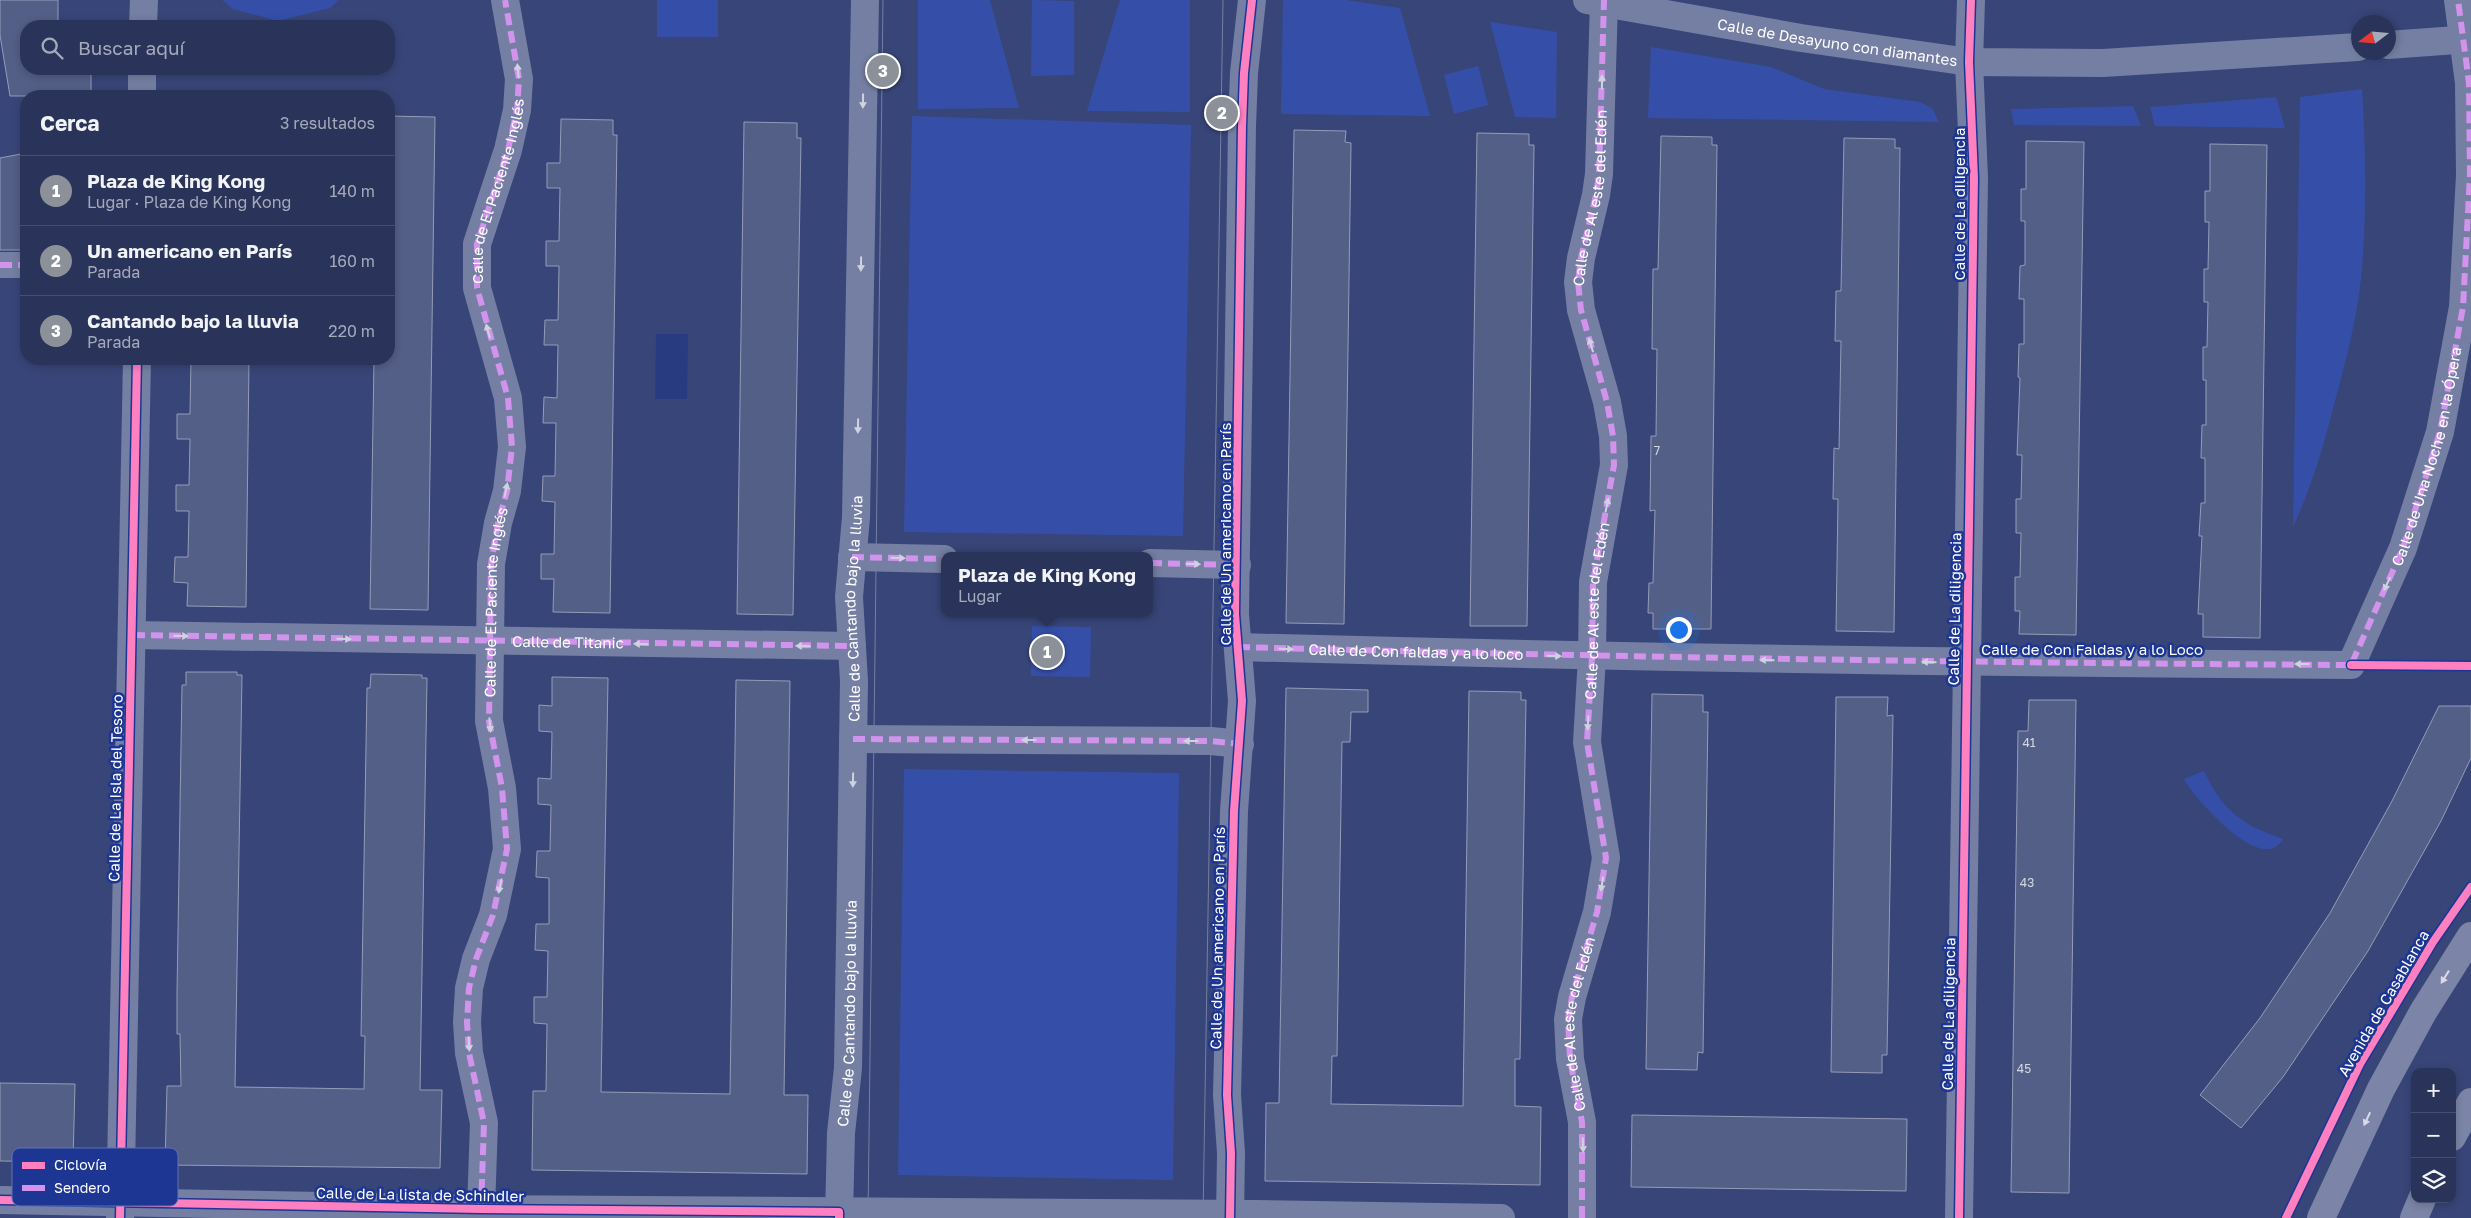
<!DOCTYPE html>
<html lang="es">
<meta charset="utf-8">
<style>
:root{--surface:#2a345a;--page:#323c60;--text:#f1f3f6;--muted:#a5aabb;--line:#464f70;--accent:#8c9099}
body{margin:0;font-family:"Golos Text",sans-serif;background:var(--page);color:var(--text)}
.controls{position:absolute;right:15px;bottom:15px;display:grid;overflow:hidden;border-radius:10px;box-shadow:0 2px 8px #0003}
.controls button{width:45px;height:45px;display:grid;place-items:center;padding:0;border:0;border-bottom:1px solid var(--line);background:var(--surface);color:var(--text);font:25px sans-serif}
.compass{position:absolute;left:2351px;top:15px;width:45px;height:45px;border-radius:50%;background:var(--surface);box-shadow:0 2px 8px #0003;rotate:254deg}
.you{position:absolute;left:1678px;top:629px;width:18px;height:18px;margin:-12px;border:4px solid #fff;border-radius:50%;background:#1a73e8;box-shadow:0 0 0 8px #1a73e833}
.badge{display:grid;place-items:center;width:32px;height:32px;border-radius:50%;background:var(--accent);color:#fff;font-size:16px;font-weight:700}
.pin{position:absolute;translate:-50% -50%;border:2px solid #fff;box-shadow:0 1px 5px #0006}
.popup{position:absolute;left:941px;top:552px;width:212px;height:65px;box-sizing:border-box;display:grid;place-content:center;border-radius:10px;background:var(--surface);filter:drop-shadow(0 1px 4px #0005);font-size:16px;white-space:nowrap;color:var(--muted)}
.popup b{font-size:19px;color:var(--text)}
.popup::after{content:'';position:absolute;left:50%;top:100%;margin-left:-10px;border:10px solid transparent;border-top-color:var(--surface)}
.list{margin:0;padding:0;list-style:none}
h2{display:flex;justify-content:space-between;align-items:center;height:65px;margin:0;padding:0 20px;font-size:21px}
h2 small{font-size:16px;font-weight:400;color:var(--muted)}
.list li{display:grid;grid-template-columns:32px 1fr auto;gap:15px;align-items:center;box-sizing:border-box;height:70px;padding:0 20px;border-top:1px solid var(--line)}
.list b{display:block;font-size:19px;white-space:nowrap}
.list p{margin:0;font-size:16px;white-space:nowrap;color:var(--muted)}
.list em{font-size:16px;font-style:normal;color:var(--muted)}
.icon{flex:none;width:28px;height:28px;fill:none;stroke:currentColor;stroke-width:2;stroke-linecap:round;stroke-linejoin:round}
.map{position:relative;flex:none;width:2471px;height:1218px;overflow:hidden}
.search{position:absolute;background:var(--surface);box-shadow:0 2px 8px #0003;left:20px;top:20px;width:375px;height:55px;display:flex;align-items:center;gap:12px;box-sizing:border-box;padding:0 18px;border-radius:20px;color:var(--muted);font-size:19px}
.panel{position:absolute;background:var(--surface);box-shadow:0 2px 8px #0003;left:20px;top:90px;width:375px;height:275px;border-radius:20px}
.map>svg:first-child{display:block}
</style>
<div class="map">
<svg width="2471" height="1218" viewBox="0 0 2471 1218">
<rect width="100%" height="100%" fill="#384578"/>
<g fill="#354fa9">
<path d="M 222,0 L 339,0 L 330,8 L 278,21 L 233,9 Z"/>
<rect x="657" y="0" width="61" height="37"/>
<path d="M 918,0 L 990,0 L 1019,108 L 918,109 Z"/>
<path d="M 1032,0 L 1074,1 L 1074,75 L 1031,76 Z"/>
<path d="M 1120,0 L 1190,0 L 1190,112 L 1087,111 Z"/>
<path d="M 1283,0 L 1346,0 L 1400,8 L 1430,116 L 1281,114 Z"/>
<path d="M 1490,22 L 1557,32 L 1556,118 L 1515,117 Z"/>
<path d="M 1651,47 L 1771,67 L 1824,89 L 1920,102 L 1932,108 L 1939,122 L 1648,118 Z"/>
<path d="M 1478,66 L 1488,105 L 1454,114 L 1444,75 Z"/>
<path d="M 2362,89 C 2366,153 2367,215 2361,279 C 2356,324 2344,368 2332,412 C 2322,452 2310,490 2293,527 L 2300,97 Z"/>
<path d="M 2276,97 L 2285,128 L 2155,126 L 2150,107 Z"/>
<path d="M 2133,106 L 2141,126 L 2014,125 L 2011,109 Z"/>
<path d="M 912,116 L 1191,125 L 1183,536 L 904,532 Z"/>
<path d="M 1032,626 L 1091,627 L 1090,677 L 1031,676 Z"/>
<path d="M 904,769 L 1179,773 L 1173,1180 L 898,1175 Z"/>
<path d="M 2204,771 C 2222,810 2242,825 2283,839 C 2262,877 2194,797 2184,779 Z"/>
</g>
<path fill="#293b80" d="M 656,334 L 688,334 L 687,399 L 655,399 Z"/>
<g fill="#545f87" stroke="#959cb9">
<path d="M 0,0 L 58,0 L 58,26 L 26,26 L 26,69 L 91,69 L 91,96 L 10,96 L 0,35 Z"/>
<path d="M 389,116 L 435,117 L 428,610 L 370,609 L 374,359 L 389,359 Z"/>
<path d="M 561,119 L 613,120 L 613,135 L 617,135 L 610,613 L 553,612 L 554,579 L 541,579 L 541,554 L 554,554 L 555,502 L 542,501 L 543,476 L 555,476 L 556,423 L 543,423 L 544,397 L 557,398 L 558,345 L 544,345 L 545,320 L 558,320 L 559,266 L 546,266 L 546,241 L 559,241 L 560,188 L 547,188 L 547,163 L 560,163 Z"/>
<path d="M 744,122 L 797,123 L 797,138 L 801,138 L 793,615 L 737,614 Z"/>
<path d="M 1294,130 L 1346,131 L 1345,142 L 1351,143 L 1344,624 L 1286,623 Z"/>
<path d="M 1477,133 L 1529,134 L 1529,145 L 1534,145 L 1527,626 L 1470,626 Z"/>
<path d="M 1661,136 L 1712,137 L 1712,145 L 1717,145 L 1711,629 L 1653,629 L 1653,613 L 1648,613 L 1649,583 L 1653,583 L 1655,510 L 1650,511 L 1651,436 L 1656,436 L 1657,349 L 1652,349 L 1653,269 L 1658,269 Z"/>
<path d="M 1844,138 L 1895,139 L 1895,148 L 1900,148 L 1894,632 L 1836,631 L 1838,499 L 1833,499 L 1834,448 L 1839,449 L 1841,341 L 1835,341 L 1836,291 L 1841,291 Z"/>
<path d="M 2026,141 L 2084,142 L 2076,635 L 2019,634 L 2020,611 L 2015,611 L 2015,577 L 2020,577 L 2021,533 L 2016,533 L 2016,499 L 2021,499 L 2022,455 L 2017,455 L 2020,378 L 2018,377 L 2019,344 L 2024,344 L 2024,299 L 2019,299 L 2020,266 L 2025,265 L 2025,221 L 2021,221 L 2021,189 L 2026,189 Z"/>
<path d="M 2210,144 L 2267,145 L 2260,638 L 2203,637 L 2203,614 L 2198,614 L 2202,536 L 2199,536 L 2201,503 L 2205,503 L 2205,458 L 2201,458 L 2202,425 L 2206,425 L 2206,380 L 2203,380 L 2203,347 L 2207,347 L 2208,302 L 2204,302 L 2204,269 L 2208,269 L 2209,222 L 2205,222 L 2205,191 L 2210,191 Z"/>
<path d="M 26,153 L 26,250 L 0,250 L 0,158 Z"/>
<path d="M 191,359 L 249,359 L 246,607 L 187,606 L 188,583 L 174,582 L 175,557 L 188,557 L 189,511 L 176,511 L 176,485 L 189,485 L 190,439 L 177,439 L 177,414 L 190,414 Z"/>
<path d="M 186,672 L 237,672 L 237,675 L 242,675 L 235,1087 L 364,1089 L 365,1036 L 361,1036 L 367,688 L 370,688 L 371,674 L 422,675 L 422,678 L 427,678 L 420,1090 L 442,1090 L 440,1168 L 165,1165 L 167,1086 L 181,1086 L 180,1034 L 177,1034 L 177,993 L 182,685 L 186,685 Z"/>
<path d="M 552,677 L 608,678 L 601,1092 L 730,1094 L 736,680 L 790,681 L 784,1095 L 808,1095 L 807,1174 L 532,1170 L 533,1091 L 546,1091 L 547,1024 L 534,1023 L 534,997 L 547,997 L 548,951 L 535,950 L 536,924 L 549,924 L 549,878 L 536,877 L 537,851 L 550,851 L 551,805 L 538,804 L 538,778 L 551,779 L 552,732 L 539,731 L 539,705 L 552,706 Z"/>
<path d="M 1286,688 L 1368,690 L 1368,712 L 1351,712 L 1350,742 L 1342,742 L 1337,1056 L 1332,1056 L 1331,1104 L 1463,1106 L 1469,691 L 1521,692 L 1521,700 L 1526,700 L 1520,1059 L 1515,1059 L 1515,1106 L 1541,1107 L 1540,1185 L 1265,1181 L 1266,1103 L 1279,1103 Z"/>
<path d="M 1652,694 L 1703,695 L 1703,712 L 1708,712 L 1703,1053 L 1698,1052 L 1697,1070 L 1646,1069 Z"/>
<path d="M 1836,697 L 1888,697 L 1887,716 L 1893,715 L 1887,1055 L 1882,1055 L 1882,1073 L 1831,1072 Z"/>
<path d="M 2029,700 L 2076,700 L 2069,1193 L 2011,1192 L 2018,731 L 2028,731 Z"/>
<path d="M 2439,706 L 2471,706 L 2471,758 L 2441,821 L 2368,951 L 2283,1077 L 2241,1128 L 2200,1095 L 2260,1018 L 2330,913 L 2392,801 Z"/>
<path d="M 0,1083 L 75,1084 L 73,1162 L 0,1161 Z"/>
<path d="M 1632,1115 L 1907,1119 L 1906,1191 L 1631,1187 Z"/>
</g>
<g fill="none" stroke-linecap="round" stroke-linejoin="round">
<path stroke="#757fa3" stroke-width="26" d="M 0,265 L 26,265"/>
<g stroke="#757fa3" stroke-width="28">
<path id="s1" d="M 1587,0 L 1801,38 L 1969,62 L 2103,63 L 2358,47"/>
<path d="M 143,26 L 144,0"/>
<path d="M 2388,45 L 2471,39"/>
<path d="M 142,96 L 142,69"/>
<path d="M 852,557 L 944,559"/>
<path d="M 1150,563 L 1237,565"/>
<path d="M 133,635 L 852,646"/>
<path id="s2" d="M 1238,647 C 1609,657 1979,663 2351,665 L 2403,548 L 2440,432 L 2463,307 L 2470,175 L 2469,83 L 2458,0"/>
<path d="M 853,739 L 1211,741 L 1240,744"/>
<path d="M 0,1200 L 481,1209 L 1255,1214 L 1501,1218"/>
<path id="s3" d="M 481,1209 L 484,1123 L 469,1053 L 467,1022 L 469,988 L 476,959 L 493,915 L 507,849 L 502,788 L 489,721 L 491,564 L 498,523 L 507,491 L 512,447 L 508,398 L 477,288 L 477,244 L 508,150 L 517,110 L 519,79 L 505,0"/>
<path d="M 120,1218 L 137,359"/>
<path id="s4" d="M 839,1218 L 841,1133 L 848,1068 L 854,681 L 849,597 L 856,517 L 865,0"/>
<path d="M 1230,1218 L 1231,1153 L 1227,1095 L 1234,811 L 1242,701 L 1235,614 L 1242,126 L 1244,73 L 1252,0"/>
<path d="M 1582,1218 L 1582,1122 L 1570,1059 L 1568,1019 L 1572,997 L 1597,912 L 1606,858 L 1587,742 L 1592,657 L 1593,582 L 1614,465 L 1613,436 L 1607,402 L 1581,310 L 1578,282 L 1581,258 L 1596,195 L 1599,174 L 1604,0"/>
<path d="M 1959,1218 L 1974,178 L 1969,62 L 1971,0"/>
</g>
<g stroke="#7c85a7" stroke-width="28">
<path d="M 2452,1137 L 2471,1102"/>
<path d="M 2321,1218 L 2381,1089 L 2423,1012 L 2471,936"/>
<path d="M 2414,1218 L 2422,1199"/>
</g>
<g stroke="#757fa3" stroke-width="1">
<path d="M 868,1218 L 883,0"/>
<path d="M 1203,1218 L 1223,0"/>
</g>
<g stroke="#d193ec" stroke-width="6" stroke-dasharray="12 6" stroke-linecap="butt">
<path d="M 0,265 L 26,265"/>
<path d="M 852,557 L 944,559"/>
<path d="M 1150,563 L 1237,565"/>
<path id="s5" d="M 133,635 L 852,646"/>
<path d="M 1238,647 C 1609,657 1979,663 2351,665 L 2403,548 L 2440,432 L 2463,307 L 2470,175 L 2469,83 L 2458,0"/>
<path d="M 853,739 L 1211,741 L 1240,744"/>
<path d="M 481,1209 L 484,1123 L 469,1053 L 467,1022 L 469,988 L 476,959 L 493,915 L 507,849 L 502,788 L 489,721 L 491,564 L 498,523 L 507,491 L 512,447 L 508,398 L 477,288 L 477,244 L 508,150 L 517,110 L 519,79 L 505,0"/>
<path id="s6" d="M 1582,1218 L 1582,1122 L 1570,1059 L 1568,1019 L 1572,997 L 1597,912 L 1606,858 L 1587,742 L 1592,657 L 1593,582 L 1614,465 L 1613,436 L 1607,402 L 1581,310 L 1578,282 L 1581,258 L 1596,195 L 1599,174 L 1604,0"/>
</g>
<g stroke="#1d3693" stroke-width="11">
<g id="cycleway">
<path d="M 2351,665 L 2471,666"/>
<path d="M 0,1200 L 481,1209 L 839,1212 L 839,1218"/>
<path d="M 120,1218 L 137,359"/>
<path d="M 1230,1218 L 1231,1153 L 1227,1095 L 1234,811 L 1242,701 L 1235,614 L 1242,126 L 1244,73 L 1252,0"/>
<path d="M 1959,1218 L 1974,178 L 1969,62 L 1971,0"/>
<path d="M 2286,1218 L 2360,1064 L 2433,942 L 2471,887"/>
</g>
</g>
<use href="#cycleway" stroke="#ff80c0" stroke-width="8"/>
</g>
<defs><path id="oneway-solid" d="M-6-.8H1V-3.2L6.5 0L1 3.2V.8H-6Z" transform="scale(1.25)"/></defs>
<g fill="#cfd2df">
<use href="#oneway-solid" transform="translate(518 71) rotate(-96)"/>
<use href="#oneway-solid" transform="translate(1602 82) rotate(-89)"/>
<use href="#oneway-solid" transform="translate(863 101) rotate(91)"/>
<use href="#oneway-solid" transform="translate(861 264) rotate(91)"/>
<use href="#oneway-solid" transform="translate(488 331) rotate(-105)"/>
<use href="#oneway-solid" transform="translate(1591 345) rotate(-106)"/>
<use href="#oneway-solid" transform="translate(858 426) rotate(91)"/>
<use href="#oneway-solid" transform="translate(506 490) rotate(-79)"/>
<use href="#oneway-solid" transform="translate(1607 505) rotate(-78)"/>
<use href="#oneway-solid" transform="translate(898 558) rotate(1)"/>
<use href="#oneway-solid" transform="translate(1193 564) rotate(1)"/>
<use href="#oneway-solid" transform="translate(2387 584) rotate(115)"/>
<use href="#oneway-solid" transform="translate(181 636) rotate(1)"/>
<use href="#oneway-solid" transform="translate(344 639) rotate(1)"/>
<use href="#oneway-solid" transform="translate(641 644) rotate(-179)"/>
<use href="#oneway-solid" transform="translate(803 646) rotate(-179)"/>
<use href="#oneway-solid" transform="translate(1286 649) rotate(2)"/>
<use href="#oneway-solid" transform="translate(1554 656) rotate(2)"/>
<use href="#oneway-solid" transform="translate(1767 660) rotate(-179)"/>
<use href="#oneway-solid" transform="translate(1929 662) rotate(-179)"/>
<use href="#oneway-solid" transform="translate(2302 664) rotate(-180)"/>
<use href="#oneway-solid" transform="translate(1588 723) rotate(93)"/>
<use href="#oneway-solid" transform="translate(490 725) rotate(85)"/>
<use href="#oneway-solid" transform="translate(1029 740) rotate(-180)"/>
<use href="#oneway-solid" transform="translate(1191 741) rotate(-180)"/>
<use href="#oneway-solid" transform="translate(853 780) rotate(91)"/>
<use href="#oneway-solid" transform="translate(1602 884) rotate(99)"/>
<use href="#oneway-solid" transform="translate(500 886) rotate(102)"/>
<use href="#oneway-solid" transform="translate(469 1044) rotate(87)"/>
<use href="#oneway-solid" transform="translate(1583 1145) rotate(88)"/>
</g>
<g fill="#d8dae5">
<use href="#oneway-solid" transform="translate(2445 977) rotate(122)"/>
<use href="#oneway-solid" transform="translate(2367 1119) rotate(115)"/>
</g>
<g text-anchor="middle" dominant-baseline="central" stroke-width="5" stroke-linejoin="round" paint-order="stroke">
<g font-size="12" fill="#d4d7e1">
<text x="1657" y="450">7</text>
<text x="2029" y="742">41</text>
<text x="2027" y="882">43</text>
<text x="2024" y="1068">45</text>
</g>
<g font-size="15" fill="#fff" stroke="#1d3693">
<text stroke="none"><textPath href="#s1" startOffset="254">Calle de Desayuno con diamantes</textPath></text>
<text stroke="none"><textPath href="#s3" startOffset="1036">Calle de El Paciente Inglés</textPath></text>
<text stroke="none"><textPath href="#s6" startOffset="1035">Calle de Al este del Edén</textPath></text>
<text transform="translate(1959 204) rotate(-90)">Calle de La diligencia</text>
<text stroke="none"><textPath href="#s2" startOffset="1336">Calle de Una Noche en la Ópera</textPath></text>
<text transform="translate(1225 534) rotate(-90)">Calle de Un americano en París</text>
<text stroke="none"><textPath href="#s3" startOffset="616">Calle de El Paciente Inglés</textPath></text>
<text stroke="none"><textPath href="#s4" startOffset="610">Calle de Cantando bajo la lluvia</textPath></text>
<text transform="translate(1954 609) rotate(-89)">Calle de La diligencia</text>
<text stroke="none"><textPath href="#s6" startOffset="615">Calle de Al este del Edén</textPath></text>
<text stroke="none"><textPath href="#s5" startOffset="435">Calle de Titanic</textPath></text>
<text x="2092" y="649">Calle de Con Faldas y a lo Loco</text>
<text stroke="none"><textPath href="#s2" startOffset="178">Calle de Con faldas y a lo loco</textPath></text>
<text transform="translate(115 788) rotate(-89)">Calle de La Isla del Tesoro</text>
<text transform="translate(1217 938) rotate(-89)">Calle de Un americano en París</text>
<text transform="translate(2383 1003) rotate(-60)">Avenida de Casablanca</text>
<text stroke="none"><textPath href="#s4" startOffset="205">Calle de Cantando bajo la lluvia</textPath></text>
<text transform="translate(1948 1014) rotate(-89)">Calle de La diligencia</text>
<text stroke="none"><textPath href="#s6" startOffset="196">Calle de Al este del Edén</textPath></text>
<text transform="translate(420 1194) rotate(1)">Calle de La lista de Schindler</text>
</g>
</g>
<rect x="12" y="1148" width="166" height="58" rx="8" fill="#1d3693" stroke="#6172b3" stroke-width="1"/>
<rect x="22" y="1162" width="23" height="7" fill="#ff80c0"/>
<rect x="22" y="1185" width="23" height="6" fill="#d193ec"/>
<g font-size="14" fill="#fff">
<text x="54" y="1170">Ciclovía</text>
<text x="54" y="1193">Sendero</text>
</g>
</svg>
<div class="controls">
<button>+</button>
<button>−</button>
<button><svg class="icon" aria-label="layers" viewBox="0 0 24 24"><path d="M12 4l9 5-9 5-9-5zM3 14l9 5 9-5"/></svg></button>
</div>
<svg class="compass" viewBox="-18 -18 36 36"><path d="M0-13l5 13h-10z" fill="#e53935"/><path d="M0 13l5-13h-10z" fill="#a5aabb"/></svg>
<div class="you"></div>
<div class="pin badge" style="left:1047px;top:652px">1</div>
<div class="popup"><b>Plaza de King Kong</b>Lugar</div>
<div class="pin badge" style="left:1222px;top:113px">2</div>
<div class="pin badge" style="left:883px;top:71px">3</div>
<div class="search"><svg class="icon" aria-label="search" viewBox="0 0 24 24"><circle cx="10" cy="10" r="6"/><path d="M15 15l6 6"/></svg>Buscar aquí</div>
<section class="panel">
<h2>Cerca<small>3 resultados</small></h2>
<ul class="list">
<li><span class="badge">1</span><div><b>Plaza de King Kong</b><p>Lugar · Plaza de King Kong</p></div><em>140 m</em></li>
<li><span class="badge">2</span><div><b>Un americano en París</b><p>Parada</p></div><em>160 m</em></li>
<li><span class="badge">3</span><div><b>Cantando bajo la lluvia</b><p>Parada</p></div><em>220 m</em></li>
</ul>
</section>
</div>
